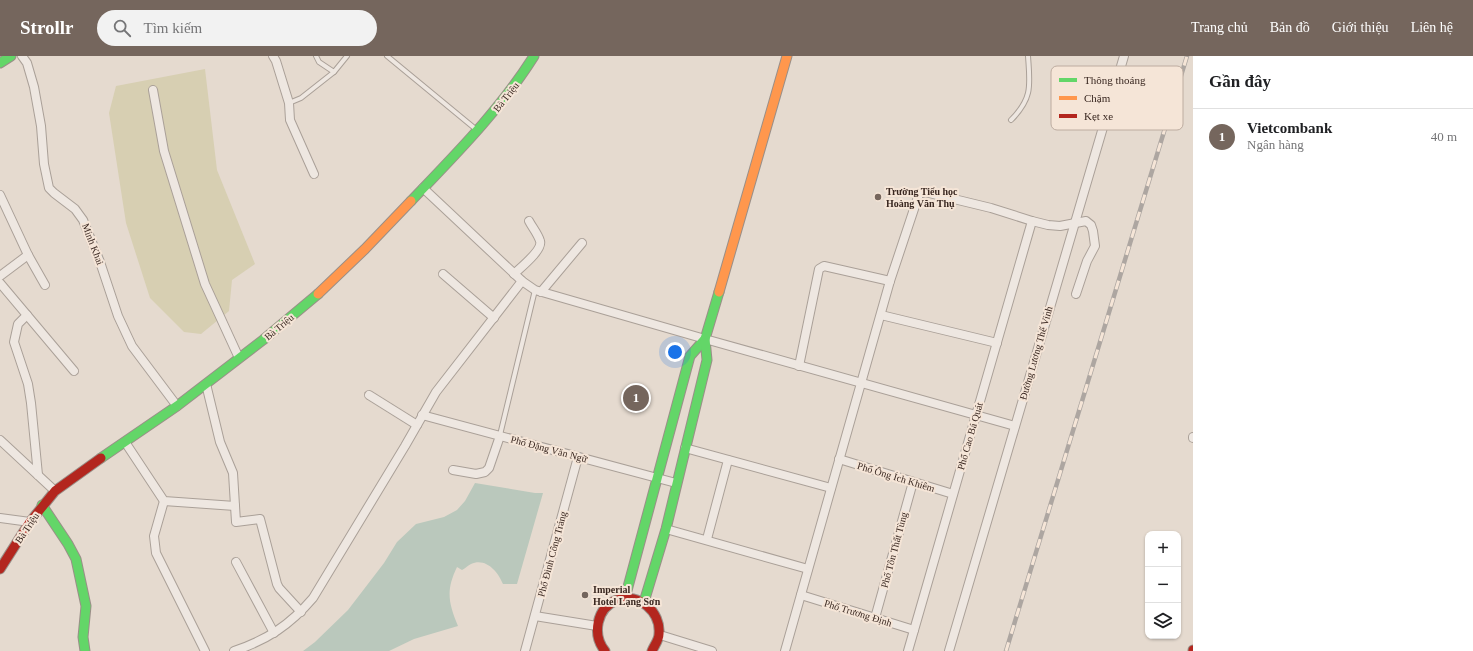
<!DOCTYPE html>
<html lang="vi">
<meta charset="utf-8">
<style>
:root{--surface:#fff;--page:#f2f2f2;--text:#202124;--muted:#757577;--line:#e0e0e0;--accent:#75665d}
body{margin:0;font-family:"Times New Roman",serif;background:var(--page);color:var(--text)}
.controls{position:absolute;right:12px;bottom:12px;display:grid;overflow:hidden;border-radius:8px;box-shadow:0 1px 3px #0004}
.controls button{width:36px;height:36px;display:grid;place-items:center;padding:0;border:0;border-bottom:1px solid var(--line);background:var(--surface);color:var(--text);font:20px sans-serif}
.you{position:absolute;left:675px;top:296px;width:14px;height:14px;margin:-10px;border:3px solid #fff;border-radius:50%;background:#1a73e8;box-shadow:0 0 0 6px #1a73e833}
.badge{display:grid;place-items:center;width:26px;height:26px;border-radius:50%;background:var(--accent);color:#fff;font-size:13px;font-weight:700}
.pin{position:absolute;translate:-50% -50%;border:2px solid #fff;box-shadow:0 1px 4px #0006}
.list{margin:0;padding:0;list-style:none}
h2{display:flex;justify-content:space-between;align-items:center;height:52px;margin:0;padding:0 16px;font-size:17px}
h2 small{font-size:13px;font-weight:400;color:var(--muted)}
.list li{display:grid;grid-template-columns:26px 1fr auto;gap:12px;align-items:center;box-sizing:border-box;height:56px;padding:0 16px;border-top:1px solid var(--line)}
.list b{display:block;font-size:15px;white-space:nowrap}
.list p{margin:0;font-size:13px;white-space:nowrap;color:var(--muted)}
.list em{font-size:13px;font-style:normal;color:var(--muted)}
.icon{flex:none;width:22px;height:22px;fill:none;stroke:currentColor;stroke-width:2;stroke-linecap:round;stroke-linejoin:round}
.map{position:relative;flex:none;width:1193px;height:595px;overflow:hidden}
header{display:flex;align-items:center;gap:24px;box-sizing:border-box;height:56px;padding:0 20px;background:var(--accent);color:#fff}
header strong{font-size:19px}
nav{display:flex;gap:22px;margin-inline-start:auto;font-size:14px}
.search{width:280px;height:36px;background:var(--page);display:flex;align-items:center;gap:10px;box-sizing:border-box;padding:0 14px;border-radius:22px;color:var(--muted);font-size:15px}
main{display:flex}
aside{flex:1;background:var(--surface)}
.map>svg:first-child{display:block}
</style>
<header>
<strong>Strollr</strong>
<div class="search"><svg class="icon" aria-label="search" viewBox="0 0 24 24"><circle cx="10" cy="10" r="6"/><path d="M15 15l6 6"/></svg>Tìm kiếm</div>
<nav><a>Trang chủ</a><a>Bản đồ</a><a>Giới thiệu</a><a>Liên hệ</a></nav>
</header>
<main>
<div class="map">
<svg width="1193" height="595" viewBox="0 0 1193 595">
<rect width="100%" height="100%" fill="#e5dacf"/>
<path fill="#d7cfb2" d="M 205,13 L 217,114 L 255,208 L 232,224 L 229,255 L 201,278 L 184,276 L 150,242 L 126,167 L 109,57 L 116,30 Z"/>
<path fill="#bac8bc" d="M 475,427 L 535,437 L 543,437 L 517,528 L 503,528 C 498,515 485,501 471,508 C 467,510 466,512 462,514 L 457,511 C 446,534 448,546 458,570 L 414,583 L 389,595 L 303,595 L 315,586 L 348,554 L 384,507 L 397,486 L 416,468 L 444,461 L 457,454 L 465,445 Z"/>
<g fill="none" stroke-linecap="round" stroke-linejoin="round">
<g stroke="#aaa098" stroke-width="6">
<g id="lane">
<path d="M 316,0 L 319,6 L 334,16 L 347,0"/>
<path d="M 387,0 L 478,75"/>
<path d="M 289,47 L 301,42 L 334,16"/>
<path d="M 1011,64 C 1033,42 1030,29 1028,0"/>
<path d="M 500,379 L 535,234"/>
</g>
</g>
<g stroke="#aaa098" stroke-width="10">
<g id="street">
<path d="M 22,0 L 27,7 L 34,31 L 41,70 L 44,108 L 49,132 L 54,137 L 75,153 L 83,164 L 100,206 L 118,260 L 132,290 L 177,350"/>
<path d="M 273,0 L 276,5 L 289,47 L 290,64 L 314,118"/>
<path d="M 153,34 L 164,95 L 205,228 L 239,302"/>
<path d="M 423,132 L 522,225 L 535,234 L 705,283 L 1015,370"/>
<path d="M 0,139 L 28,199 L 45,229"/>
<path d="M 443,218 L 494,262"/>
<path d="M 514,218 C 520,212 543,194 540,185 C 538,178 532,171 529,165"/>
<path d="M 0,220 L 28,199"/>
<path d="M 0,227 L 74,315"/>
<path d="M 541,236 L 582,187"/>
<path d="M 27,259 L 18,268 L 14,286 L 28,328 L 31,347 L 38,419"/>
<path d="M 881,259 L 997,287"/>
<path d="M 799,310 L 819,213 L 824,210 L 890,225"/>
<path d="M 206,328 L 220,386 L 233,417 L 236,466 L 260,463 L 277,528 L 279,532 L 301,556"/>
<path d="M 369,339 L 417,369"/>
<path d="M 422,359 L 676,427"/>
<path d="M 1193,381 L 1193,382"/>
<path d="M 0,384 L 55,435"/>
<path d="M 125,386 L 164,445 L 235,450"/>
<path d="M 685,392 L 831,432"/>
<path d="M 839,403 L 953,438"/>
<path d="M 453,414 L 476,418 L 485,416 L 489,412 L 500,380"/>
<path d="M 164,445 L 154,480 L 156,497 L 205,595"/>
<path d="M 0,462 L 30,466"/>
<path d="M 666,473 L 808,513"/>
<path d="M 707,483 L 728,404"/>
<path d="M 236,506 L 274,577"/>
<path d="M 801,539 L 914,574"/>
<path d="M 535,560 L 597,570"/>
<path d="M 875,562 L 913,426"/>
<path d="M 660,579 L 712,595"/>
<path d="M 234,595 C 267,584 290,569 313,542 L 405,390 L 436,336 L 522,225"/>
<path d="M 525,595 L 578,401"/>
<path d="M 785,595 L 890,225 L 919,138 L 925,136 L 991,152 L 1032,165 L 1048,169 L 1060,170 L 1086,165 L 1091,169 L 1093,175 L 1095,190 L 1087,205 L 1076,238"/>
<path d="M 908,595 L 1032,165"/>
<path d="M 949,595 L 1124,0"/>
</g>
</g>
<g stroke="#9a8f88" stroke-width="11">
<g id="fast">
<path d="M 0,7 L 11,0"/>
<path d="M 411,145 C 455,99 500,54 534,0"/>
<path d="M 101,402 L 177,350 L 263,284 L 318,238"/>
<path d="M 42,449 L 68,488 L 76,503 L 86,550 L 83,581 L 85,595"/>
<path d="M 625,542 L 690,300 L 705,283"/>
<path d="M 644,546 L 666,473 L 707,304 L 705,283 L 719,236"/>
</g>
</g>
<g stroke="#9a8f88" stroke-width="11">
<g id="slow">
<path d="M 719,236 L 787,0"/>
<path d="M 318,238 L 365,193 L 411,145"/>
</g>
</g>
<g stroke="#9a8f88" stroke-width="11">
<g id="jam">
<path d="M 0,513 L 30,466 L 55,435 L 101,402"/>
<path d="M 1193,594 L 1193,595"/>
<path d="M 605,595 C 592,579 596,552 617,544 C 639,536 661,556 659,578 C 659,584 654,590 652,595"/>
</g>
</g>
<use href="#lane" stroke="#eee7e1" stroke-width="4"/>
<use href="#street" stroke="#eee7e1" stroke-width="8"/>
<use href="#fast" stroke="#63d668" stroke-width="9"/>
<use href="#slow" stroke="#ff974d" stroke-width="9"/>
<use href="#jam" stroke="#b3261e" stroke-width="9"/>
<g stroke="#ada6a1" stroke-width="4.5">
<path id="rail" d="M 1006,595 L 1187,0"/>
</g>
<use href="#rail" stroke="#f5e5d7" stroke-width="3" stroke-dasharray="9" stroke-linecap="butt"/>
</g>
<g fill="#75665d" stroke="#f5e5d7" stroke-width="1.5">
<circle cx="878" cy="141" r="4"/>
<circle cx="585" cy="539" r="4"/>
</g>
<g text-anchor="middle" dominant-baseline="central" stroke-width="4" stroke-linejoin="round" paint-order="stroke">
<g font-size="10" fill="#392720" stroke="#f5e5d7">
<text transform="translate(506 41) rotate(-52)">Bà Triệu</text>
<text transform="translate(93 188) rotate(69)">Minh Khai</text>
<text transform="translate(279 271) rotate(-40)">Bà Triệu</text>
<text transform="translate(1036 297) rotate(-74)">Đường Lương Thế Vinh</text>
<text transform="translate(970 380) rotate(-74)">Phố Cao Bá Quát</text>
<text transform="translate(549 393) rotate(15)">Phố Đặng Văn Ngữ</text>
<text transform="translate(896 421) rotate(17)">Phố Ông Ích Khiêm</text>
<text transform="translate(27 472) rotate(-56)">Bà Triệu</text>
<text transform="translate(894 494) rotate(-75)">Phố Tôn Thất Tùng</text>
<text transform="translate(552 498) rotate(-75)">Phố Đinh Công Tráng</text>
<text transform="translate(858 557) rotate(17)">Phố Trương Định</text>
</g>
<g font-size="10" font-weight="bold" fill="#392720" stroke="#f5e5d7" text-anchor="start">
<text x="886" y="135">Trường Tiểu học<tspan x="886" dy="12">Hoàng Văn Thụ</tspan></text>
<text x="593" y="533">Imperial<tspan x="593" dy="12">Hotel Lạng Sơn</tspan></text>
</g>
</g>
<rect x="1051" y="10" width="132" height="64" rx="6" fill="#f5e5d7" stroke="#bdaca0" stroke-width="1"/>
<rect x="1059" y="22" width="18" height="4" fill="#63d668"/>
<rect x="1059" y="40" width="18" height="4" fill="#ff974d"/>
<rect x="1059" y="58" width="18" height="4" fill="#b3261e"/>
<g font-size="11" fill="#392720">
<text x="1084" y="28">Thông thoáng</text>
<text x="1084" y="46">Chậm</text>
<text x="1084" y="64">Kẹt xe</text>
</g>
</svg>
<div class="controls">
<button>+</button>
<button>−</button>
<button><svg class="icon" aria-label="layers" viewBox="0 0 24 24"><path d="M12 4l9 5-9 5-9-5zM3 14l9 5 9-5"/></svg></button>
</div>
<div class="you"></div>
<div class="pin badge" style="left:636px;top:342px">1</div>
</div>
<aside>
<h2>Gần đây<small></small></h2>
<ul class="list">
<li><span class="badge">1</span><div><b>Vietcombank</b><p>Ngân hàng</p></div><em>40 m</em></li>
</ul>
</aside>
</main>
